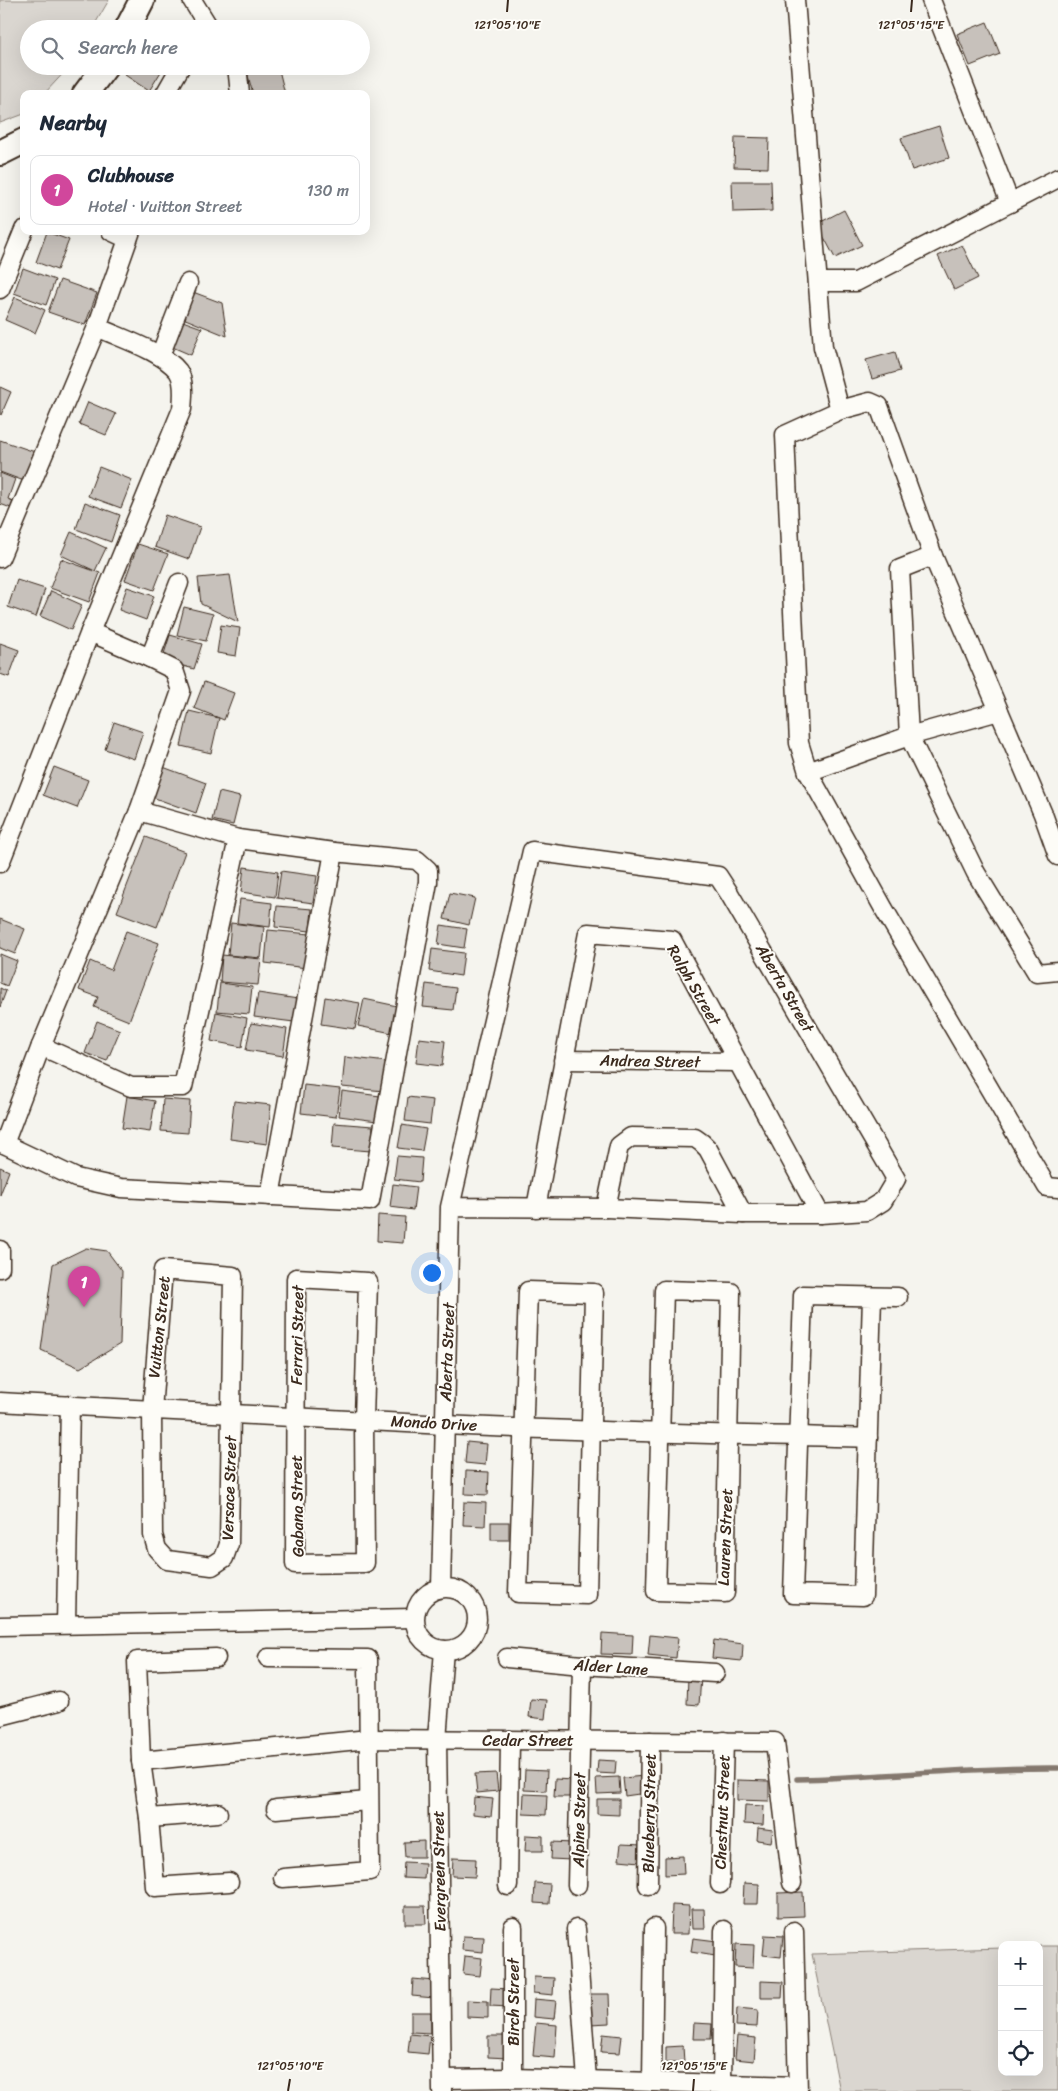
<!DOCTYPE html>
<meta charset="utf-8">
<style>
:root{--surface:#fff;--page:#f6f6f7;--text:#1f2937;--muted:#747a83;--line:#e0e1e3;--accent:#3b2a1e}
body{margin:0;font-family:Sriracha,sans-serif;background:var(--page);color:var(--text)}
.controls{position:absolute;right:15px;bottom:15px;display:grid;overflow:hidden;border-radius:10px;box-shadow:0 5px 20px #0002}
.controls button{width:45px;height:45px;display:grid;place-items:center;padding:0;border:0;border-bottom:1px solid var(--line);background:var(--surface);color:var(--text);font:25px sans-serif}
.you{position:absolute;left:431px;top:1272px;width:18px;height:18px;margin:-12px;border:4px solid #fff;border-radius:50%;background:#1a73e8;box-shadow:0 0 0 8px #1a73e833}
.badge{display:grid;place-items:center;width:32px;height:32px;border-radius:50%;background:var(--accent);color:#fff;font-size:16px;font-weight:700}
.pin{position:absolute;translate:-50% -41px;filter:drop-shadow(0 1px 2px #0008)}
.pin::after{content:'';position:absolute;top:26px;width:18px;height:15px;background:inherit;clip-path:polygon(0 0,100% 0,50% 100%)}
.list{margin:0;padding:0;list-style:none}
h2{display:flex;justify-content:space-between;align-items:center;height:65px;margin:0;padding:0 20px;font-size:21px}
h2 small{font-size:16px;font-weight:400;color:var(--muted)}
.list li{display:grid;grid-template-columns:32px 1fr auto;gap:15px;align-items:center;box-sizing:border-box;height:70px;margin:0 10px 10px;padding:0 10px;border:1px solid var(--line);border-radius:10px}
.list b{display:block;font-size:19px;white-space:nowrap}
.list p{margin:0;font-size:16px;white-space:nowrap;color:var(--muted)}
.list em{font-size:16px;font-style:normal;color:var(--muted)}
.icon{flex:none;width:28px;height:28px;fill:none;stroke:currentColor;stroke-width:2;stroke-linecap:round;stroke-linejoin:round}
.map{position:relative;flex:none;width:1058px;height:2091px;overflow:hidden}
.search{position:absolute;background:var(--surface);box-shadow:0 5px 20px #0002;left:20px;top:20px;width:350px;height:55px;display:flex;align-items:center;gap:12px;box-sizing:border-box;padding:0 18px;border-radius:28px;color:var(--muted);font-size:19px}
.panel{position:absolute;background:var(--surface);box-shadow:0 5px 20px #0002;left:20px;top:90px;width:350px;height:145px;border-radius:10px}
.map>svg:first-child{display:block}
</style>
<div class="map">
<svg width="1058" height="2091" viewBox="0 0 1058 2091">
<rect width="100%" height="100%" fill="#f5f4ee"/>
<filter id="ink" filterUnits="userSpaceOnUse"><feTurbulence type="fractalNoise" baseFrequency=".02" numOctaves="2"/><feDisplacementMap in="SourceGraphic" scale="10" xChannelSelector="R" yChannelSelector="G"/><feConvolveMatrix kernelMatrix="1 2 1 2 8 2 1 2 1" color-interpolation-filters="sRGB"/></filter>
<g filter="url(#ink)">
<g fill="#dad6d0" stroke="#8a8077">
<path d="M 0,0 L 109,0 L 92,29 L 29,29 L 29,66 L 70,66 L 44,94 L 24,94 L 24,114 L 0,123 Z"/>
<path d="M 1039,1946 L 1058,1946 L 1058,2091 L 840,2091 L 812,1954 L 1002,1948 L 1002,2072 L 1039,2072 Z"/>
</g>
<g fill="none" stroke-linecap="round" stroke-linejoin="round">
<path stroke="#84786e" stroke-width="5.5" d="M 797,1779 C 884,1777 971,1767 1058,1768"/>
</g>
<g fill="#c7c1bb" stroke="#3b2a1e">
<path d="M 987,22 L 1000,54 L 970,66 L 957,34 Z"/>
<path d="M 130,66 L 155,66 L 162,70 L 149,91 L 125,75 Z"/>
<path d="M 270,66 L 278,66 L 285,94 L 253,94 L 247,72 Z"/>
<path d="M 939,126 L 949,158 L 912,170 L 901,138 Z"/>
<path d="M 735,137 L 769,138 L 768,168 L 734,167 Z"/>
<path d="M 732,181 L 771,181 L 772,211 L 733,212 Z"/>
<path d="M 844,210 L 862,245 L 835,258 L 817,224 Z"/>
<path d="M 47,232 L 69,240 L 57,270 L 36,262 Z"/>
<path d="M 962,245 L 978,278 L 954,290 L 938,256 Z"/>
<path d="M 23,268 L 55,280 L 46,305 L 14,293 Z"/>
<path d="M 60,280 L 97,293 L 85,325 L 48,312 Z"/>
<path d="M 193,292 L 222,303 L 227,336 L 183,318 Z"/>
<path d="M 15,297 L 45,310 L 35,333 L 5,320 Z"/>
<path d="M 180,320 L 202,328 L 191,355 L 170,346 Z"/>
<path d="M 895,352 L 900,371 L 872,379 L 866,360 Z"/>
<path d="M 0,387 L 11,392 L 1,415 L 0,414 Z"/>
<path d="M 88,402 L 116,414 L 106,435 L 79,424 Z"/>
<path d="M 0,440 L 35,452 L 24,481 L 0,472 Z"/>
<path d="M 99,467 L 132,480 L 121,508 L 88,496 Z"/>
<path d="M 0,473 L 15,479 L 8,499 L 13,501 L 11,508 L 0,504 Z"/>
<path d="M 85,502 L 120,515 L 111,542 L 76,529 Z"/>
<path d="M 165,515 L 200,527 L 189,559 L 155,547 Z"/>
<path d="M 71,532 L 106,548 L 95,571 L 61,555 Z"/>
<path d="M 138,544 L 168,554 L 154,590 L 125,580 Z"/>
<path d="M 61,559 L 100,573 L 89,602 L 50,588 Z"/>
<path d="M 230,575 L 238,622 L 201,604 L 198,578 Z"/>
<path d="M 17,580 L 45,589 L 36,617 L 8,607 Z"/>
<path d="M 127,587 L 154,596 L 146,620 L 119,610 Z"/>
<path d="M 51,591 L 82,605 L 71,630 L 40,616 Z"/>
<path d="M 184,607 L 213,614 L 206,641 L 177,635 Z"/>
<path d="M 221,625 L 240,628 L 236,656 L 217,653 Z"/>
<path d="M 170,635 L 202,644 L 194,669 L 162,660 Z"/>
<path d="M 0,643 L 19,650 L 9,677 L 0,674 Z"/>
<path d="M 204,682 L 234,693 L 224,720 L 194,708 Z"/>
<path d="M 189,711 L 219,718 L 211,753 L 181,746 Z"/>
<path d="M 114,722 L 143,732 L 134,759 L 105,749 Z"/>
<path d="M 54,767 L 88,780 L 77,808 L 43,795 Z"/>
<path d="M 163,767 L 206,783 L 196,813 L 152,797 Z"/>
<path d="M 219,792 L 240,797 L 233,825 L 212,820 Z"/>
<path d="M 146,837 L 185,852 L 157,927 L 117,912 Z"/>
<path d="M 244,867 L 278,872 L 275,897 L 241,892 Z"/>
<path d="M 281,871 L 317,876 L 313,903 L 277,898 Z"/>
<path d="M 450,893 L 475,898 L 469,925 L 444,919 Z"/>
<path d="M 240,899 L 272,903 L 270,927 L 237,923 Z"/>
<path d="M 277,906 L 312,909 L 310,931 L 275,927 Z"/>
<path d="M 0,919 L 25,929 L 15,954 L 0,948 Z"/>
<path d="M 231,923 L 264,927 L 261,958 L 228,955 Z"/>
<path d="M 441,925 L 467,929 L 464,948 L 438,944 Z"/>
<path d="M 268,930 L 310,934 L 307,968 L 265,963 Z"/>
<path d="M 126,931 L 159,943 L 129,1021 L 94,1007 L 98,997 L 79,990 L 90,961 L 111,970 Z"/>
<path d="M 432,949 L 464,953 L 461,976 L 429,971 Z"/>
<path d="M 0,954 L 17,961 L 7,986 L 0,983 Z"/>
<path d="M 222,955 L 261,959 L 258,985 L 220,982 Z"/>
<path d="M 220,983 L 252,987 L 249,1014 L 217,1011 Z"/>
<path d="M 426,984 L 456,988 L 453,1010 L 423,1007 Z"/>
<path d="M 0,988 L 6,991 L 0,1007 Z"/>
<path d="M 258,993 L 298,999 L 294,1022 L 254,1017 Z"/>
<path d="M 325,997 L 360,1003 L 355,1029 L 321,1024 Z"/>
<path d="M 364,999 L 397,1006 L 392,1033 L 358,1026 Z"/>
<path d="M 216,1012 L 247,1018 L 242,1047 L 211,1041 Z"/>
<path d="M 97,1021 L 120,1030 L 107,1061 L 85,1053 Z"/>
<path d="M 251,1023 L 287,1029 L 283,1056 L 246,1050 Z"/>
<path d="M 419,1038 L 445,1041 L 442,1066 L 416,1063 Z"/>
<path d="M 345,1057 L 387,1062 L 384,1091 L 342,1087 Z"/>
<path d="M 304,1085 L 340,1089 L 336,1117 L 301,1113 Z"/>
<path d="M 342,1091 L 380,1096 L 377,1121 L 339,1116 Z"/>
<path d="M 127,1096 L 155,1101 L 150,1132 L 122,1128 Z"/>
<path d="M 408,1097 L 433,1100 L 430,1124 L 405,1121 Z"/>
<path d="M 163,1099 L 190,1101 L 188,1133 L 161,1131 Z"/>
<path d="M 234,1101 L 271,1105 L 267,1144 L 230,1139 Z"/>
<path d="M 334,1123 L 373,1126 L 371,1151 L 332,1148 Z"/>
<path d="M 402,1125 L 426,1129 L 422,1151 L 398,1148 Z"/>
<path d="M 397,1156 L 422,1158 L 420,1182 L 394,1179 Z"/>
<path d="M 0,1167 L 9,1171 L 0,1195 Z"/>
<path d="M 393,1184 L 416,1187 L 413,1210 L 390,1207 Z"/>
<path d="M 378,1215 L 405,1217 L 403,1243 L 377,1241 Z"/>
<path d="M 86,1248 L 107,1251 L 122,1271 L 120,1344 L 80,1368 L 41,1350 L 53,1264 Z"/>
<path d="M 467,1442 L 487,1444 L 485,1465 L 465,1463 Z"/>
<path d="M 466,1471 L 489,1472 L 488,1495 L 465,1494 Z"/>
<path d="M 464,1502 L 486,1503 L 485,1526 L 463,1525 Z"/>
<rect x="491" y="1522" width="18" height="18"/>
<path d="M 602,1633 L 633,1635 L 632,1655 L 601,1654 Z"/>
<path d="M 650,1635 L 678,1638 L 676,1658 L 648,1655 Z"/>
<path d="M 714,1640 L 743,1644 L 742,1661 L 712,1658 Z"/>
<path d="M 688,1677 L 701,1677 L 699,1705 L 687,1704 Z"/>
<path d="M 531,1699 L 547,1700 L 545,1719 L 529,1717 Z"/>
<path d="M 598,1760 L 616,1761 L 615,1774 L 597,1773 Z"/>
<path d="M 525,1770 L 547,1771 L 546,1791 L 524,1790 Z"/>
<path d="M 496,1773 L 498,1791 L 477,1793 L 475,1774 Z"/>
<path d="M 644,1776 L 646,1793 L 625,1796 L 623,1778 Z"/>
<path d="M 619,1777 L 620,1793 L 597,1794 L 596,1778 Z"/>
<path d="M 555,1779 L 573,1780 L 572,1797 L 554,1797 Z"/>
<path d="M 737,1780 L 769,1781 L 769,1801 L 737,1800 Z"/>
<path d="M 524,1794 L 547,1795 L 546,1815 L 523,1814 Z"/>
<path d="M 474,1797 L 493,1799 L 491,1816 L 473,1814 Z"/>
<path d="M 597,1799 L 619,1799 L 619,1815 L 597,1814 Z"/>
<path d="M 745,1805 L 764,1806 L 763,1825 L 744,1824 Z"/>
<path d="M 758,1828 L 773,1830 L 771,1842 L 757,1840 Z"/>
<path d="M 526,1835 L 543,1836 L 543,1851 L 525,1851 Z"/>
<path d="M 424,1841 L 424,1857 L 405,1857 L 404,1842 Z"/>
<path d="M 552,1842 L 572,1843 L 571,1860 L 551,1859 Z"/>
<path d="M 621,1844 L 642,1845 L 640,1862 L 619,1860 Z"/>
<path d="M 683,1856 L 684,1874 L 665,1875 L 665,1857 Z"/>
<path d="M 453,1858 L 476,1859 L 475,1877 L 452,1876 Z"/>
<path d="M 404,1862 L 425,1863 L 424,1879 L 403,1878 Z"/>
<path d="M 535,1883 L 550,1884 L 549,1904 L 534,1903 Z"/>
<path d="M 744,1883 L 759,1884 L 758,1904 L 743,1904 Z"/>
<path d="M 803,1892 L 804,1916 L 778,1917 L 778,1893 Z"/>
<path d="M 672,1905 L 689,1906 L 688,1934 L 671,1934 Z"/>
<path d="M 405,1906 L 425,1906 L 426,1924 L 405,1924 Z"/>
<path d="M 691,1909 L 704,1909 L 705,1929 L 692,1929 Z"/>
<path d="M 765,1935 L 783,1936 L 781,1957 L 763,1955 Z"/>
<path d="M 463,1936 L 484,1937 L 483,1952 L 462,1950 Z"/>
<path d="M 693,1938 L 717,1941 L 715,1956 L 691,1952 Z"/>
<path d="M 736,1944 L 754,1945 L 753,1968 L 735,1967 Z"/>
<path d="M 465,1956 L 482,1958 L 480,1976 L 463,1974 Z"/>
<path d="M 534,1977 L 554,1978 L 553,1995 L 533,1993 Z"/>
<path d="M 413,1979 L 435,1981 L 434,1998 L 412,1996 Z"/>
<path d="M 761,1981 L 783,1982 L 782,1998 L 761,1998 Z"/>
<path d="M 491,1988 L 510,1989 L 509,2007 L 490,2006 Z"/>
<path d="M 589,1994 L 609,1994 L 610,2023 L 590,2024 Z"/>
<path d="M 534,1999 L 556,2001 L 554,2019 L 533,2017 Z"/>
<path d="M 467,2000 L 488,2001 L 488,2018 L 467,2017 Z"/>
<path d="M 737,2008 L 758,2010 L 757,2027 L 736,2026 Z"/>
<path d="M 411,2012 L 431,2012 L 431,2033 L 411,2032 Z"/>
<path d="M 536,2023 L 557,2025 L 555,2058 L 533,2056 Z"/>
<path d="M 694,2023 L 712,2024 L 711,2039 L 693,2039 Z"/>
<path d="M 410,2034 L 430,2036 L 428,2054 L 408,2052 Z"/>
<path d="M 603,2034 L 622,2036 L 620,2053 L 601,2052 Z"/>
<path d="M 488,2036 L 508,2036 L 508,2058 L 488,2057 Z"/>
<path d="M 737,2036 L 756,2038 L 754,2061 L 735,2059 Z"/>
<path d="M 683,2046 L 684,2063 L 666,2063 L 666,2047 Z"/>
</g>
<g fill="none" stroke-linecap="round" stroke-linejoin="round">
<g stroke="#3b2a1e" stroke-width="21">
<g id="street">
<path d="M 192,0 L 210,29"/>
<path d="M 795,0 L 823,347 L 840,410 L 785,435 L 799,743 L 808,772 L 884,909 L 1047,1187 L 1058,1188"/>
<path d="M 931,0 L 1010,203"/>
<path d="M 237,66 L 240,94"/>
<path d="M 165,94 L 181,66"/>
<path d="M 111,231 L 128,239"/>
<path d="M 818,282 L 856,282 L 1058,178"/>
<path d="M 0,289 L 24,230"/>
<path d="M 160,356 L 188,283"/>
<path d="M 840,410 L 870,402 L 879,406 L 933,556 L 1043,814 L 1058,856"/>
<path d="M 0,558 L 97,327 L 131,231"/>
<path d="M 150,658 L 179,583"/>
<path d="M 999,711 L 909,736 L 976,873 L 1037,973 L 1058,971"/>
<path d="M 808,772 L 909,736 L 900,569 L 933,556"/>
<path d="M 0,863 L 90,632 L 182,409 C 183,398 185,381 178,371 C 162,351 120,338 97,327"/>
<path d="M 41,1046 L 131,1087 L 183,1087 L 238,839"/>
<path d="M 563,1060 L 737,1062"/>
<path d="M 0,1142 L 76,1178 L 121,1188 L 370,1201 L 428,882 L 428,870 L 417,860 L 334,852 L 238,839 L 139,811"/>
<path d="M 4,1144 L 41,1046 L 139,811 L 181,691 L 174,670 L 150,658 L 90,632"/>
<path d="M 270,1196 L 334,852"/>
<path d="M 536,1208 L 588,933 L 672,940 L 820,1214"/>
<path d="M 606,1208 L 619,1146 L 631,1137 L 695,1138 L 702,1143 L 708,1149 L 743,1214"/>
<path d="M 0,1250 L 0,1268"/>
<path d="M 163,1270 L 233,1276 L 229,1544 L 224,1558 L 212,1566 L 167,1560 L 157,1549 L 153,1535 L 152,1410 Z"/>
<path d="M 296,1278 L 368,1282 L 364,1419 L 365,1563 L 295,1564 Z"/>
<path d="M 664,1290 L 731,1292 L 725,1593 L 656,1591 Z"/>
<path d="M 528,1291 L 594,1293 L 587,1595 L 518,1593 Z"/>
<path d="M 872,1297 L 863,1596 L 793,1594 L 803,1295 L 898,1297"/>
<path d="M 0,1402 C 148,1410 296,1417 445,1425 C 585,1432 727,1434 868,1438"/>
<circle cx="446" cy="1619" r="31"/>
<path d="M 441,1588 L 450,1207 L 532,851 L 718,876 L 729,893 L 896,1179 L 883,1201 L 867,1211 L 820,1214 L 743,1214 L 606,1208 L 450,1207"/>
<path d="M 66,1624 L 70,1405"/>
<path d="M 0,1626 L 414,1618"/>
<path d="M 216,1658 L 137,1661 L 141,1761 L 149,1818 L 155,1887 L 229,1882"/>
<path d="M 268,1658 L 368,1659 L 370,1871 L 283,1878"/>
<path d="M 507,1658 L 582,1665 L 715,1673"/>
<path d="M 0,1716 L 59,1701"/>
<path d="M 141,1761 L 369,1739 L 775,1742 L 792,1883"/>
<path d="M 276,1809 L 368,1801"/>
<path d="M 149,1818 L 218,1813"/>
<path d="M 720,1884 L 724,1741"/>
<path d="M 577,1885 L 582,1665"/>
<path d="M 648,1885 L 650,1741"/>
<path d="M 508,1886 L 510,1740"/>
<path d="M 576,1929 L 587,2080"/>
<path d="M 794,1931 L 798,2091"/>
<path d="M 513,2078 L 513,1927"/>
<path d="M 443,2079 L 513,2078 L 797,2086"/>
<path d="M 652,2082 L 654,1928"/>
<path d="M 722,2084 L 724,1930"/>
<path d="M 442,2091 L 437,1739 L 444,1650"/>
</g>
</g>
<g stroke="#3b2a1e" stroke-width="28">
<g id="secondary">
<path d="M 127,29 L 142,0"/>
<path d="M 85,94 L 106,66"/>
<path d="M 0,153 L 24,141"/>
</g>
</g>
<use href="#street" stroke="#fdfcf7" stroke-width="18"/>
<use href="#secondary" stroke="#fdfcf7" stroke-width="24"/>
</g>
</g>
<path fill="none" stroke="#3b2a1e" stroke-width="2" d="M 507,12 L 508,0M 911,12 L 912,0M 288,2091 L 290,2079M 693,2091 L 694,2079"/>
<g text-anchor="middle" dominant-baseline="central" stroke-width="4" stroke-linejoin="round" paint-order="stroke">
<g font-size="16" fill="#3b2a1e" stroke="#fdfcf7">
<text transform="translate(694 985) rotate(60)">Ralph Street</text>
<text transform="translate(785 988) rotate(60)">Aberta Street</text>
<text transform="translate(650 1061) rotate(1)">Andrea Street</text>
<text transform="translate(159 1327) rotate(-84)">Vuitton Street</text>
<text transform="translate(297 1335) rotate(-89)">Ferrari Street</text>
<text transform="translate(447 1352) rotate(-88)">Aberta Street</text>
<text transform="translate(434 1423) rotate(3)">Mondo Drive</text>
<text transform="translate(229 1488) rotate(-88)">Versace Street</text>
<text transform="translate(297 1506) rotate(-91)">Gabana Street</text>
<text transform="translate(725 1537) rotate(-88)">Lauren Street</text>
<text transform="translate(611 1667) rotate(4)">Alder Lane</text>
<text x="528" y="1740">Cedar Street</text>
<text transform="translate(722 1812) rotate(-88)">Chestnut Street</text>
<text transform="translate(649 1813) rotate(-89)">Blueberry Street</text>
<text transform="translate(579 1820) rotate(-89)">Alpine Street</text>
<text transform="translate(439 1871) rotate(-91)">Evergreen Street</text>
<text transform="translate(513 2002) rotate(-90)">Birch Street</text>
</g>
</g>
<g font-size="12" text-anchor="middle" fill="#3b2a1e" stroke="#fdfcf7" stroke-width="4" stroke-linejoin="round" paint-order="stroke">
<text x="507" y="29">121°05'10"E</text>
<text x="911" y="29">121°05'15"E</text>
<text x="290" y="2070">121°05'10"E</text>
<text x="694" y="2070">121°05'15"E</text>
</g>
</svg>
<div class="controls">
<button>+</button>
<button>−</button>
<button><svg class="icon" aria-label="locate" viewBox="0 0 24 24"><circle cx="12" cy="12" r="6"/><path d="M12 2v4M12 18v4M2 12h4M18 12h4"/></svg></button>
</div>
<div class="you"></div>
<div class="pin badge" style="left:84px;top:1307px;background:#d1479c">1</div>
<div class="search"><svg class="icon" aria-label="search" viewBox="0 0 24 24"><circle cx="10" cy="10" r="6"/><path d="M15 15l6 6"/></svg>Search here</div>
<section class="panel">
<h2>Nearby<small></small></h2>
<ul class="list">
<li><span class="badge" style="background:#d1479c">1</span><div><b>Clubhouse</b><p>Hotel · Vuitton Street</p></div><em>130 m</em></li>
</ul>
</section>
</div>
